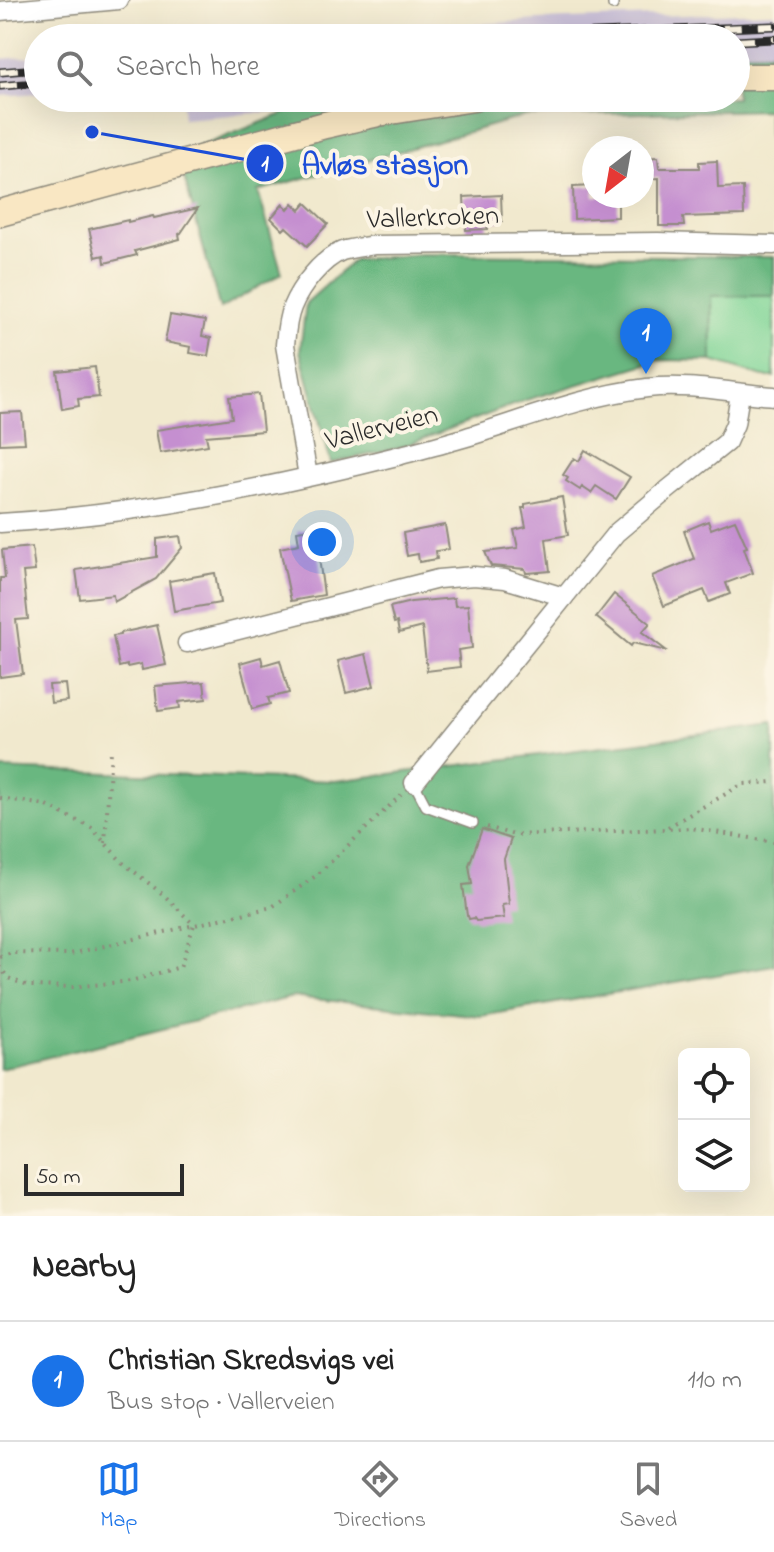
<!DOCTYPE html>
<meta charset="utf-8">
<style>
:root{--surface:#fff;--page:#f6f6f6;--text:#222;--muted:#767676;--line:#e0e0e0;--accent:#1a73e8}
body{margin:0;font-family:"Indie Flower",sans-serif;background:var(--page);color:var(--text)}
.controls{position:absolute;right:24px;bottom:24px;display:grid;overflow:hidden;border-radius:12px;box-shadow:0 8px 32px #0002}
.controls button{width:72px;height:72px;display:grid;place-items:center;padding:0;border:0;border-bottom:2px solid var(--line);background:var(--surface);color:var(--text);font:40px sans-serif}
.compass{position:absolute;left:582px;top:136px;width:72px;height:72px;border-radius:50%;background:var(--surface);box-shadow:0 8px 32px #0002;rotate:211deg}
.scale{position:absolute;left:24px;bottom:20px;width:160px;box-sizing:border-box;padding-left:8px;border:4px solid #2b2b2b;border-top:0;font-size:22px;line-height:28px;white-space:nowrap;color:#2b2b2b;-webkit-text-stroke:6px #fcf5e5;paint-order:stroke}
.you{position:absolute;left:322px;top:542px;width:28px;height:28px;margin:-20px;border:6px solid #fff;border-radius:50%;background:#1a73e8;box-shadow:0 0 0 12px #1a73e833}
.badge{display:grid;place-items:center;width:52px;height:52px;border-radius:50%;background:var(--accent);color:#fff;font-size:26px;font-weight:700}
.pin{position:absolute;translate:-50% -66px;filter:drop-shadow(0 2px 4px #0008)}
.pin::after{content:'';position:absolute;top:42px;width:28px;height:24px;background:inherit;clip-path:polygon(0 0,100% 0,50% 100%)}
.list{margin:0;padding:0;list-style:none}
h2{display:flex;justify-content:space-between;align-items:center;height:104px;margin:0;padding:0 32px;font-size:34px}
h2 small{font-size:26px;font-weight:400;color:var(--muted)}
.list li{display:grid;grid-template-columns:52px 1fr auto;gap:24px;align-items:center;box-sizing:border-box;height:120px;padding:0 32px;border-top:2px solid var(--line)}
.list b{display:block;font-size:30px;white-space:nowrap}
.list p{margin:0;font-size:26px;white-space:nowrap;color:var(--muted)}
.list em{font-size:26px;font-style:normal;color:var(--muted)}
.icon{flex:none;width:44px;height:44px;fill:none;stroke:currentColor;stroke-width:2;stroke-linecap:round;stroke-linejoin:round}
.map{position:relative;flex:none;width:774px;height:1216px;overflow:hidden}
.search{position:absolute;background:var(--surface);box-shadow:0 8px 32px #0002;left:24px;right:24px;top:24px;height:88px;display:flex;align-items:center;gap:20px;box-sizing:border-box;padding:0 28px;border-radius:44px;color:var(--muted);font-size:30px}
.sheet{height:224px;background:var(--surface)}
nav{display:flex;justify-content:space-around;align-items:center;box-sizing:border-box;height:112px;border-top:2px solid var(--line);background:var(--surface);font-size:22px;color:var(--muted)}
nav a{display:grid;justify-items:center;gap:4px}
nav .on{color:var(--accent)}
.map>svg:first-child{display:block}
</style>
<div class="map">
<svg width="774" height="1216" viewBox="0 0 774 1216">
<rect width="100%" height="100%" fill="#fcf5e5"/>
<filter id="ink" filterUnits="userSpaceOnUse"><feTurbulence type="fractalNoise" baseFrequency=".0125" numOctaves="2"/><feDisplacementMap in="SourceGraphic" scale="16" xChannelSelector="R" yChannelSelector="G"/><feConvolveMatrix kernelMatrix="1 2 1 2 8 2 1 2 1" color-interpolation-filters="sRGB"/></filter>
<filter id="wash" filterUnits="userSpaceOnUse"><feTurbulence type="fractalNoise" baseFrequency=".006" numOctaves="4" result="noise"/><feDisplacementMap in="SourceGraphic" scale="32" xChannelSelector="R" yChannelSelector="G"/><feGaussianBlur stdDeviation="1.8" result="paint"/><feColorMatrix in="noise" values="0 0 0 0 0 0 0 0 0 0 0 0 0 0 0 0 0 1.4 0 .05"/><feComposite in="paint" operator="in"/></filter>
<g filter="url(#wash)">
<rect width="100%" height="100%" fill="#f1e9ce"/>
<g fill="#c9bfd7">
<path d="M 774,12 L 774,52 L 736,53 L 736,38 L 270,38 L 541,20 Z"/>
<path d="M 38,56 L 38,93 L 0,96 L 0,59 Z"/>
<path d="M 181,98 L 334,98 L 293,110 L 183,119 Z"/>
</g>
<path fill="#82d698" stroke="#568062" stroke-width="2" d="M 711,296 L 774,296 L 774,377 L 763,377 L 712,361 Z"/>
<g fill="#69b780" stroke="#4a7156" stroke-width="2">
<path d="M 774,52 L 774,180 L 770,181 L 768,110 L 525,116 L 258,191 L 282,273 L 220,309 L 178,155 L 293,110 L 334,98 L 736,98 L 736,53 Z"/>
<path d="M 422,254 L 774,257 L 774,296 L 711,296 L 712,361 L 659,360 L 526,400 L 399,448 L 331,463 L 300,351 L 306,303 L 354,260 Z"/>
<path d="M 774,725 L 774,965 L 481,1016 L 293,997 L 0,1069 L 0,769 L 335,781 Z"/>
</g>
<g id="blocks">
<g fill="#c58fd0">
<path d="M 658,157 L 659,168 L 699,168 L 699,162 L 717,161 L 718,188 L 743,187 L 744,215 L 683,217 L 684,226 L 659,226 L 659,178 L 642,179 L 642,158 Z"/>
<path d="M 594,186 L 594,196 L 618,196 L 618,217 L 574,219 L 573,187 Z"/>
<path d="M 501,195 L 502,221 L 487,222 L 488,229 L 466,230 L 464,197 Z"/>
<path d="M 293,203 L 300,210 L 306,203 L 328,224 L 307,246 L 286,227 L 283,230 L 271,218 L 283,204 L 288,209 Z"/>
<path d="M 198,208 L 181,233 L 179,234 L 180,239 L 135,251 L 137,255 L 105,263 L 104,255 L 96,257 L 89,229 L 128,220 L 128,222 L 153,216 L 154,218 Z"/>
<path d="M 170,315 L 205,321 L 202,336 L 211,338 L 208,356 L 190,353 L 191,347 L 165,342 Z"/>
<path d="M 95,367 L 99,397 L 78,399 L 79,406 L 62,409 L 57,371 Z"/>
<path d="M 259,394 L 263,431 L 206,436 L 208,445 L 160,453 L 156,430 L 232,418 L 229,397 Z"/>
<path d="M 22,412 L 25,443 L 0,444 L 0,413 Z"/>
<path d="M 585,450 L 630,477 L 616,499 L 596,486 L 591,493 L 582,487 L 580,490 L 566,481 L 568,478 L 563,475 L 574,458 L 579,461 Z"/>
<path d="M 562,497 L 568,535 L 546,539 L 550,571 L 528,573 L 526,573 L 525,569 L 491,566 L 485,552 L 518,548 L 514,530 L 526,527 L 522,508 L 525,508 L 525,504 Z"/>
<path d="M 735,520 L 747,547 L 744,548 L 753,573 L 726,583 L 730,594 L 709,602 L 704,590 L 664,606 L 652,576 L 694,559 L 684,531 L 708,521 L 711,529 Z"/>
<path d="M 445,525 L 449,549 L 436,551 L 437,559 L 419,562 L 418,554 L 407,556 L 403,533 Z"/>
<path d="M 315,528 L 324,595 L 291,601 L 280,548 L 299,544 L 297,531 Z"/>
<path d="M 180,536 L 182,548 L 156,579 L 114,602 L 113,595 L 80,599 L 76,570 L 157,557 L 157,539 Z"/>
<path d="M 32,547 L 35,571 L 23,572 L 28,619 L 16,620 L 23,674 L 0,677 L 0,578 L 5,578 L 2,550 Z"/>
<path d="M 215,573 L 220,603 L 174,611 L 169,581 Z"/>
<path d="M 614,594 L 650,623 L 642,632 L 667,651 L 633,643 L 631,646 L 596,617 Z"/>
<path d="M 454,598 L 455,606 L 468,605 L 472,648 L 458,650 L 460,667 L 427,671 L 422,627 L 399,633 L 397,622 L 394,623 L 390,607 L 411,602 Z"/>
<path d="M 157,625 L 166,665 L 142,670 L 141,664 L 127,667 L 127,665 L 119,667 L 113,636 L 120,635 L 120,633 Z"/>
<path d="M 366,654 L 374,686 L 346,693 L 338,661 Z"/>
<path d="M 261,657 L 263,665 L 280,660 L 289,693 L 268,698 L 270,704 L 252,709 L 240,663 Z"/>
<path d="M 204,682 L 206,699 L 179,702 L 180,708 L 158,711 L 155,686 Z"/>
<path d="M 65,684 L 67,701 L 51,703 L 49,685 Z"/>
<path d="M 482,829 L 511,839 L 504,859 L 509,904 L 502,905 L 504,918 L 476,921 L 474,918 L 469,919 L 468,916 L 467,916 L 463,885 L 472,884 L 469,865 Z"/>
</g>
</g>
</g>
<g filter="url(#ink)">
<use href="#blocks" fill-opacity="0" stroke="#8e8a7c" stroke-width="2"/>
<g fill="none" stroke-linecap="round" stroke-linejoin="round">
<g stroke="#8e8a7c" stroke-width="12">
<g id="lane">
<path d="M 613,0 L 613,5"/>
<path d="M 414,783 L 426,806 L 473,823"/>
</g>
</g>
<g stroke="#8e8a7c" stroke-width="21">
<g id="street">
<path d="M 0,11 L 119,0"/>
<path d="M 308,476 L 285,345 C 286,333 287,319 292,307 C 300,287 322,259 342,251 C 352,248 364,247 374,245 L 658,242 L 774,245"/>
<path d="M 0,523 C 135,515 270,488 401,455 C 420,450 440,445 460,439 C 521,421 582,396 647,388 C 687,383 733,393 774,396"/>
<path d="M 187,643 L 438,579 L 474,576 L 505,579 L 564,597"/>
<path d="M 414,783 L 616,533 L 660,496 L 727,442 L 735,424 L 740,394"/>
</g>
</g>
<g stroke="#8e8a7c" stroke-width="29">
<g id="secondary">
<path d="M 736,77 L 774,77"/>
<path d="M 0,213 L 325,125 L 378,113 L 474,98"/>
</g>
</g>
<g stroke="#8e8a7c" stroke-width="4" stroke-dasharray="2 6" stroke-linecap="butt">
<path d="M 0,798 L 45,805 L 92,828 L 122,862 L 165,896 L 194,925 L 180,967 L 131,981 L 73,987 L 28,986 L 8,978 L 0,967"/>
<path d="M 487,827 L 514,835 L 691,828 L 774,842"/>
<path d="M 668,827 L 743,784 L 774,782"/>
<path d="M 105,843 L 111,751"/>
<path d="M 0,957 L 12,953 L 70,954 L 272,907 L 317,875 L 401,795"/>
</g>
<use href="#lane" stroke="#fff" stroke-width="9"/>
<use href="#street" stroke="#fff" stroke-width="18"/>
<use href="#secondary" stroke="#f9e7c3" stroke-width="26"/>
<g stroke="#2b2b2b" stroke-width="9">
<g id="rail">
<path d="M 471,38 L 774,26"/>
<path d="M 736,41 L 774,39"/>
<path d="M 0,72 L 38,69"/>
<path d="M 0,86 L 38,83"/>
</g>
</g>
<use href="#rail" stroke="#fcf5e5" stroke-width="6" stroke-dasharray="18" stroke-linecap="butt"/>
</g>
</g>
<g text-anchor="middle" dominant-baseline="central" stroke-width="8" stroke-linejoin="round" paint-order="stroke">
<g font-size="28" fill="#2b2b2b" stroke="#fcf5e5">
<text transform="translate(433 219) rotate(-2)">Vallerkroken</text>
<text transform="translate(382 429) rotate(-14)">Vallerveien</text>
</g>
</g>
<path fill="none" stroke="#1d4ed8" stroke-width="3" d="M92 132L265 163"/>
<g fill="#1d4ed8" stroke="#fcf5e5" stroke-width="3">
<circle cx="92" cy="132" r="8"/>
<circle cx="265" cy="163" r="20"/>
</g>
<g font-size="24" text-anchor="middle" font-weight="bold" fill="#fff">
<text x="265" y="171">1</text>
</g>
<g font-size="30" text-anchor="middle" font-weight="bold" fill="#1d4ed8" stroke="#fcf5e5" stroke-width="8" stroke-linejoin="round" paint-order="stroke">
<text x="385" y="174">Avløs stasjon</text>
</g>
</svg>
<div class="controls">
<button><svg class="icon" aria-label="locate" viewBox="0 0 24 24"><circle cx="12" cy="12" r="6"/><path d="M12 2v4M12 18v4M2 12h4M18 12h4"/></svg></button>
<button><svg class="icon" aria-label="layers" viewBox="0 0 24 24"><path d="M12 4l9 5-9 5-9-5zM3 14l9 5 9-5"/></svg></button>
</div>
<svg class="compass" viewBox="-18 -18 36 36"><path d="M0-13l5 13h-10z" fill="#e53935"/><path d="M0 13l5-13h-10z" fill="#767676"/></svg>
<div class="scale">50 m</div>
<div class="you"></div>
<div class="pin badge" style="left:646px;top:374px">1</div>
<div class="search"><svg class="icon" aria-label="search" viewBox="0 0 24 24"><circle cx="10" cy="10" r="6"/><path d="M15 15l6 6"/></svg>Search here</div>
</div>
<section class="sheet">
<h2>Nearby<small></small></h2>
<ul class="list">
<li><span class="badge">1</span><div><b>Christian Skredsvigs vei</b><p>Bus stop · Vallerveien</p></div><em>110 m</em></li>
</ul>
</section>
<nav>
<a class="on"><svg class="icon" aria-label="map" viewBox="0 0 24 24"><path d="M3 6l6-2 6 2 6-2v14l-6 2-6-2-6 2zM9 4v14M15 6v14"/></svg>Map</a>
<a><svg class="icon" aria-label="directions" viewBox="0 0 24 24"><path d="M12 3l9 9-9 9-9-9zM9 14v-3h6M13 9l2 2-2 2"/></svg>Directions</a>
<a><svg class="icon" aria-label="saved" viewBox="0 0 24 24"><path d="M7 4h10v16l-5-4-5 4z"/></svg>Saved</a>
</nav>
